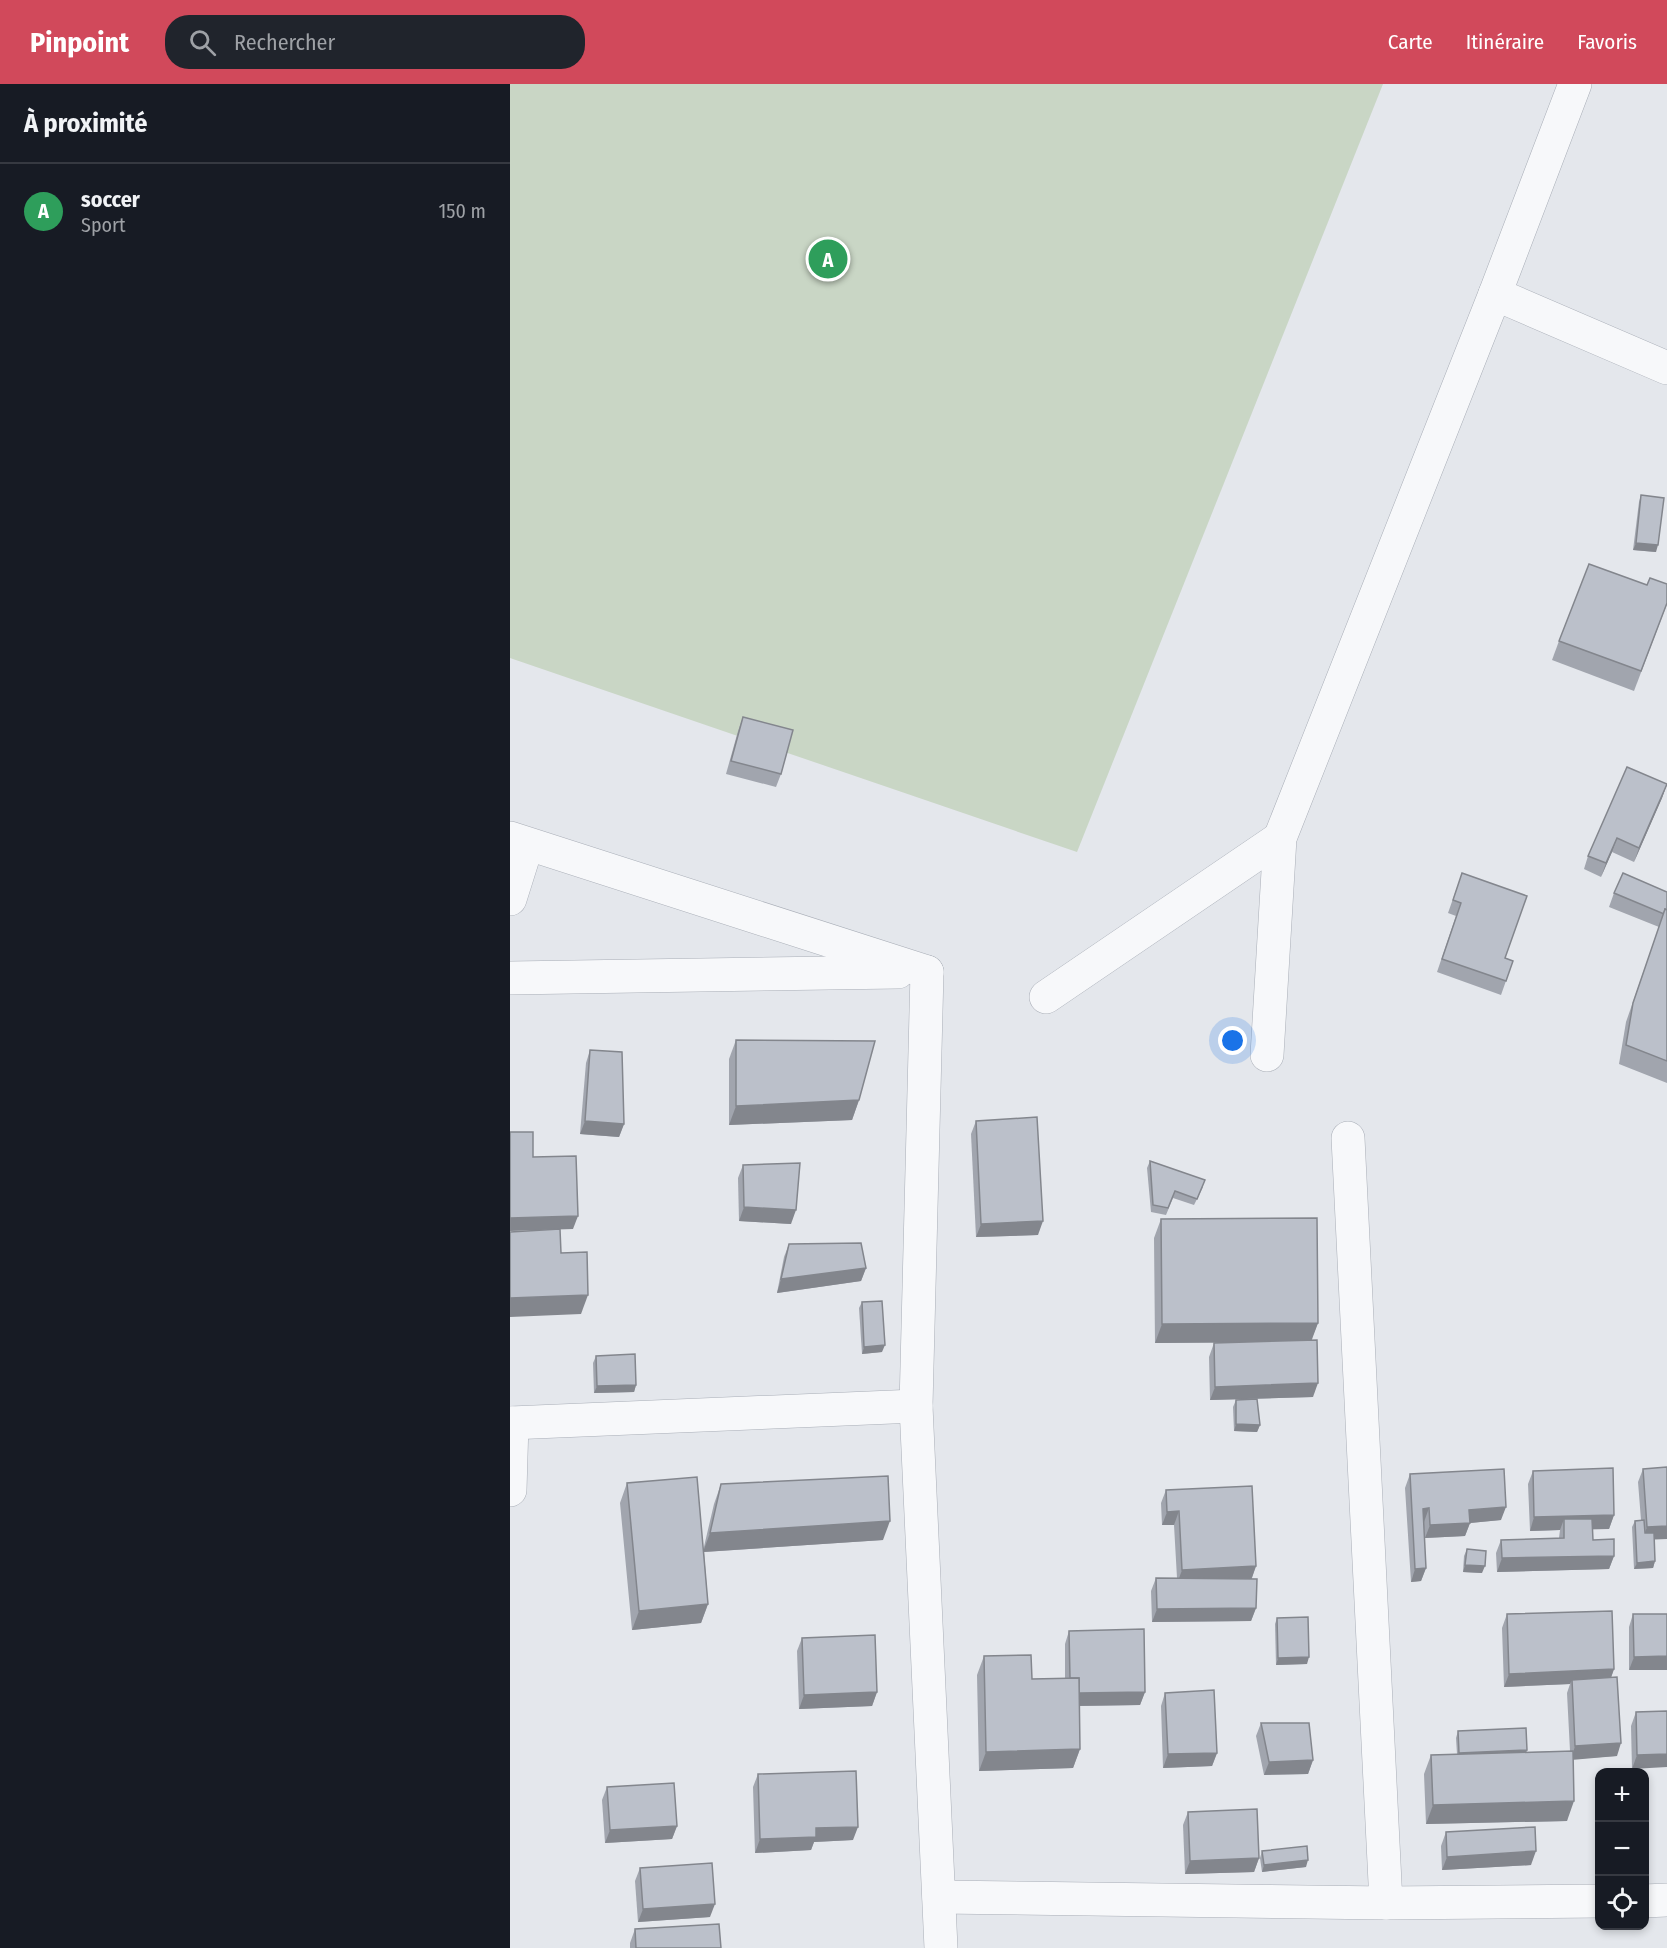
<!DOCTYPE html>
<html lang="fr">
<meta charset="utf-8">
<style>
:root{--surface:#171b24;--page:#20242c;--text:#f1f3f6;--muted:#9ea1a6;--line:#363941;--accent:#d1495b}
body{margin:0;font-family:"Fira Sans Condensed",sans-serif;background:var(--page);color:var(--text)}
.controls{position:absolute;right:18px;bottom:18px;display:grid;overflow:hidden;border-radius:12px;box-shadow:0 3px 9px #0003}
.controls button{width:54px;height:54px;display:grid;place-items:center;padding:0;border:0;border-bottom:2px solid var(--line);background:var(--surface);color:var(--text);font:30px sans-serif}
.you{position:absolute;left:723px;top:957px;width:21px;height:21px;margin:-15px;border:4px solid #fff;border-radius:50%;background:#1a73e8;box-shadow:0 0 0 9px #1a73e833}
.badge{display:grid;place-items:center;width:39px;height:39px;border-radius:50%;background:var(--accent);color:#fff;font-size:20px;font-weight:700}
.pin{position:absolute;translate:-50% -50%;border:3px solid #fff;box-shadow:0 2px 6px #0006}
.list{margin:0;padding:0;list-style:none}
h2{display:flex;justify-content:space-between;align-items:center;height:78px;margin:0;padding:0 24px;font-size:26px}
h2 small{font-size:20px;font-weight:400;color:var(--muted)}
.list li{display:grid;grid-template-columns:39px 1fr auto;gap:18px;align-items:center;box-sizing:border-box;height:96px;padding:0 24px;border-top:2px solid var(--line)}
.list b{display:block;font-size:22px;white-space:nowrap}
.list p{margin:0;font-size:20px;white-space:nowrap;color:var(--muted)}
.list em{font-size:20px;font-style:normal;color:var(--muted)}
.icon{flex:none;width:33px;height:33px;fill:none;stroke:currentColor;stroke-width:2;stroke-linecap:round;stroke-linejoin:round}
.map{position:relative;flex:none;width:1157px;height:1864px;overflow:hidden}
header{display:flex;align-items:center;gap:36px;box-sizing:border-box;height:84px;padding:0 30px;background:var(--accent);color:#fff}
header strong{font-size:28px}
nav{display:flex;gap:33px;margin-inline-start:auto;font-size:21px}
.search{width:420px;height:54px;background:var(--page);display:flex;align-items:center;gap:15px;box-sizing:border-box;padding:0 21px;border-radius:24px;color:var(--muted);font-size:22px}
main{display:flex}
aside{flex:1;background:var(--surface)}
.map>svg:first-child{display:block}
</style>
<header>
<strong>Pinpoint</strong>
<div class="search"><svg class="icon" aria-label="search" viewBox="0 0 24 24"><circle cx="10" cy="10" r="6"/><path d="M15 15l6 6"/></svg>Rechercher</div>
<nav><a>Carte</a><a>Itinéraire</a><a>Favoris</a></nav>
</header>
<main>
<aside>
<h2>À proximité<small></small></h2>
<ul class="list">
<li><span class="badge" style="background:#2e9e5b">A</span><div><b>soccer</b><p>Sport</p></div><em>150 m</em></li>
</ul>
</aside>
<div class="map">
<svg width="1157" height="1864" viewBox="0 0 1157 1864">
<rect width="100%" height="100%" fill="#e4e7ec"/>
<path fill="#c9d6c5" d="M 0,0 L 873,0 L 567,768 L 0,574 Z"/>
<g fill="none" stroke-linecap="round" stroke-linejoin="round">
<g stroke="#a9aeb7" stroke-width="34">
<g id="minor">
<path d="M 985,210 L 1157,284"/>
<path d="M 0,754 L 417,888"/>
<path d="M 0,815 L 17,761"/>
<path d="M 417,888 L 406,1322 L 431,1864"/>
<path d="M 0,894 L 388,888"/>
<path d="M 536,913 L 770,754"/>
<path d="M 757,971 L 770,754 L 985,210 L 1065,0"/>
<path d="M 838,1054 L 876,1819"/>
<path d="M 0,1339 L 406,1322"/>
<path d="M 0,1406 L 2,1339"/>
<path d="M 429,1813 L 876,1819 L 1090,1817"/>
<path d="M 1134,1817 L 1157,1816"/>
</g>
</g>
<use href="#minor" stroke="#f7f8fa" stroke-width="33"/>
</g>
<g fill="#a1a5ae">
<path d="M 1131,411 L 1146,468 L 1123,466 L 1129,418 Z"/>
<path d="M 1157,520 L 1124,607 L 1042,576 L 1049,557 Z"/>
<path d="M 233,633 L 271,690 L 266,703 L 216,690 L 228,647 Z"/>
<path d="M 1157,700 L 1152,714 L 1124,778 L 1102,768 L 1091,793 L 1074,785 L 1078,772 Z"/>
<path d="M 952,789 L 995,874 L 1003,877 L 991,911 L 927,888 L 946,832 L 938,829 Z"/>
<path d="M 1157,808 L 1157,999 L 1109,980 L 1116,938 L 1149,843 L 1099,823 L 1104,809 Z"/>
<path d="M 226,956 L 349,1016 L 342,1036 L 219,1041 L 219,975 Z"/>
<path d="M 80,966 L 114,1040 L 109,1053 L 70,1050 L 76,979 Z"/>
<path d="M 466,1037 L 528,1151 L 466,1153 L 461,1050 Z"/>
<path d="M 640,1077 L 693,1103 L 684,1121 L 663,1114 L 656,1131 L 641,1128 L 637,1084 Z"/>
<path d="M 233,1081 L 281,1140 L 229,1137 L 228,1094 Z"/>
<path d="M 651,1135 L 808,1239 L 801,1256 L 803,1313 L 700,1316 L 699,1273 L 704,1259 L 739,1258 L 645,1259 L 644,1154 Z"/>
<path d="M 279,1160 L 356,1184 L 351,1197 L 267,1209 L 274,1173 Z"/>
<path d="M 352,1218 L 372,1268 L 352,1270 L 349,1224 Z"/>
<path d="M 86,1272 L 126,1301 L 124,1308 L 84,1309 L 83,1279 Z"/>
<path d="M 726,1316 L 750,1341 L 747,1348 L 724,1347 L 723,1323 Z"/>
<path d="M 1133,1385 L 1144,1455 L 1145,1477 L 1143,1484 L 1124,1485 L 1122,1443 L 1125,1437 L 1131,1436 L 1128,1398 Z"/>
<path d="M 1023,1387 L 1104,1431 L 1099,1445 L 1083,1445 L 1083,1456 L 1104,1472 L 1099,1485 L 987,1488 L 986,1469 L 991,1456 L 1049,1454 L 1050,1446 L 1020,1447 L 1018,1400 Z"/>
<path d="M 900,1390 L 991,1436 L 960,1439 L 955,1452 L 915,1454 L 913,1438 L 916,1484 L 911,1497 L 901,1498 L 895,1404 Z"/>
<path d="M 117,1399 L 193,1467 L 204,1420 L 211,1400 L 373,1456 L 194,1468 L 198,1520 L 191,1539 L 122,1546 L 110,1419 Z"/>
<path d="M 656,1406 L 746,1482 L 742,1494 L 746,1524 L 741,1537 L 642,1538 L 641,1507 L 646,1494 L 667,1494 L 664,1441 L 652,1441 L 651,1419 Z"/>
<path d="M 957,1465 L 972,1489 L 953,1488 L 954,1472 Z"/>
<path d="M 997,1530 L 1104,1585 L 1101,1594 L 1107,1672 L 1063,1675 L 1057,1737 L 916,1740 L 914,1690 L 921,1671 L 947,1670 L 946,1654 L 948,1647 L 1017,1668 L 1060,1667 L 1057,1609 L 1060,1600 L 994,1603 L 992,1544 Z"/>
<path d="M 1123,1530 L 1157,1530 L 1119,1586 L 1119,1543 Z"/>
<path d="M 767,1534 L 797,1580 L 766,1581 L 765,1540 Z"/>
<path d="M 559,1547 L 635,1608 L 630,1621 L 570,1622 L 570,1665 L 563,1684 L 469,1687 L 467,1591 L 474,1572 L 522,1595 L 555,1594 L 555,1560 Z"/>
<path d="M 292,1554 L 367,1608 L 362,1622 L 289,1625 L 287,1567 Z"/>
<path d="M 655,1609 L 707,1669 L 702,1682 L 653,1684 L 651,1622 Z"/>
<path d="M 1157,1627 L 1122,1685 L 1121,1642 L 1126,1628 Z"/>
<path d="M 751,1639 L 803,1676 L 798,1690 L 754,1691 L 746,1652 Z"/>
<path d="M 248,1690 L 343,1756 L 304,1758 L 301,1766 L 245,1769 L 243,1703 Z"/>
<path d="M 97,1703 L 167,1742 L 162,1755 L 95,1759 L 92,1716 Z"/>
<path d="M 678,1728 L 749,1774 L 744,1788 L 675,1790 L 673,1741 Z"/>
<path d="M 936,1748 L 1021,1781 L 932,1786 L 931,1762 Z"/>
<path d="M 752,1767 L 796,1783 L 752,1788 L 750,1774 Z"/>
<path d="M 130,1784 L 200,1833 L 128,1838 L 125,1797 Z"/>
<path d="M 125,1845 L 211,1864 L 120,1864 L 120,1859 Z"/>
</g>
<g fill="#83868d">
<path d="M 1126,459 L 1148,461 L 1146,468 L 1123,466 Z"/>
<path d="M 1157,700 L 1152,714 L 1124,778 L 1129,764 Z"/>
<path d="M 1107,754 L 1102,768 L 1091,793 L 1096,779 Z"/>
<path d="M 349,1016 L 342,1036 L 219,1041 L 226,1022 Z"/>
<path d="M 75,1037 L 114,1040 L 109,1053 L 70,1050 Z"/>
<path d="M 234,1123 L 286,1126 L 281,1140 L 229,1137 Z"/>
<path d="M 68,1132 L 63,1145 L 0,1147 L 0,1134 Z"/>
<path d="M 533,1137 L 528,1151 L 466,1153 L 471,1140 Z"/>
<path d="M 356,1184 L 351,1197 L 267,1209 L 271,1195 Z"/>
<path d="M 78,1211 L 71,1230 L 0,1233 L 0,1214 Z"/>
<path d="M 808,1239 L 801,1258 L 645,1259 L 652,1240 Z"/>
<path d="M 375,1261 L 372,1268 L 352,1270 L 354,1263 Z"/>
<path d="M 808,1299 L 803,1313 L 700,1316 L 705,1303 Z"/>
<path d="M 126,1301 L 124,1308 L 84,1309 L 87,1302 Z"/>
<path d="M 726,1340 L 750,1341 L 747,1348 L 724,1347 Z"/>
<path d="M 996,1423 L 991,1436 L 960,1439 L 955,1452 L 915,1454 L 920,1441 L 959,1426 Z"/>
<path d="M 919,1424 L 914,1438 L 908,1438 L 913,1425 Z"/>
<path d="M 669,1427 L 664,1441 L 652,1441 L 657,1428 Z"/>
<path d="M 1104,1431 L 1099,1445 L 1054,1446 L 1054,1435 L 1050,1446 L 1020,1447 L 1024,1433 Z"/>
<path d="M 380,1437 L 373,1456 L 193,1468 L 200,1449 Z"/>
<path d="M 1157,1442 L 1157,1455 L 1132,1456 L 1137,1443 Z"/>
<path d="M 1104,1472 L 1099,1485 L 987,1488 L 992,1474 Z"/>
<path d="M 1145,1477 L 1143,1484 L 1124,1485 L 1127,1479 Z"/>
<path d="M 955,1481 L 975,1482 L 972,1489 L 953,1488 Z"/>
<path d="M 746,1482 L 741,1496 L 667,1500 L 672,1486 Z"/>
<path d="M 916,1484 L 911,1497 L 901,1498 L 905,1485 Z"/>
<path d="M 198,1520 L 191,1539 L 122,1546 L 129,1527 Z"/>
<path d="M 746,1524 L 741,1537 L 642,1538 L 647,1525 Z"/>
<path d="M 1157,1572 L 1157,1586 L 1119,1586 L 1124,1573 Z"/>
<path d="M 799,1573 L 797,1580 L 766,1581 L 768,1574 Z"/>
<path d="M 1104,1585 L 1099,1599 L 1062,1596 L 1060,1600 L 994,1603 L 999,1590 Z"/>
<path d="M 367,1608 L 362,1622 L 289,1625 L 294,1611 Z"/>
<path d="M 635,1608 L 630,1621 L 562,1622 L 567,1609 Z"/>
<path d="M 1111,1659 L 1107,1672 L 1061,1676 L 1065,1662 Z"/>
<path d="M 570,1665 L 563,1684 L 469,1687 L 476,1668 Z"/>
<path d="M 1017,1666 L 1015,1673 L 947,1676 L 949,1669 Z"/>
<path d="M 707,1669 L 702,1682 L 653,1684 L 658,1670 Z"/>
<path d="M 1157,1670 L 1157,1683 L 1122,1685 L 1127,1671 Z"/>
<path d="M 803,1676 L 798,1690 L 754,1691 L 759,1678 Z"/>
<path d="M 1064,1717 L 1057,1737 L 916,1740 L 923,1721 Z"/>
<path d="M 167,1742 L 162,1755 L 95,1759 L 100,1746 Z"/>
<path d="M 348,1743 L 343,1756 L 304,1758 L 301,1766 L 245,1769 L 250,1755 L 306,1744 Z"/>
<path d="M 1026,1767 L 1021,1781 L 932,1786 L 937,1773 Z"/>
<path d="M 749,1774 L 744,1788 L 675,1790 L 680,1777 Z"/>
<path d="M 798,1776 L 796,1783 L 752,1788 L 754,1781 Z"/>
<path d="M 205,1820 L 200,1833 L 128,1838 L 133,1825 Z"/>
</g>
<g fill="#bbc0ca" stroke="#83868d" stroke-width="1.5">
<path d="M 1131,411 L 1154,414 L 1148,461 L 1126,459 Z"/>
<path d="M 1079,480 L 1137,501 L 1140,494 L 1157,500 L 1157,519 L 1131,587 L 1049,557 Z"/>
<path d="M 233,633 L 283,646 L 271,690 L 221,677 Z"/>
<path d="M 1117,683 L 1157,700 L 1129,764 L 1107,754 L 1096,779 L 1078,772 Z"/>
<path d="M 952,789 L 1017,812 L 995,874 L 1003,877 L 996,897 L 932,875 L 951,819 L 943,816 Z"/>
<path d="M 1113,789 L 1157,808 L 1157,826 L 1155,825 L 1154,830 L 1104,809 Z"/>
<path d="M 1155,825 L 1157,826 L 1157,977 L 1116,961 L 1123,919 Z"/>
<path d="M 226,956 L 365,957 L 349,1016 L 226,1022 Z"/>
<path d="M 80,966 L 112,968 L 114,1040 L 75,1037 Z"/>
<path d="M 527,1033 L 533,1137 L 471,1140 L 466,1037 Z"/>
<path d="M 0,1048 L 23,1048 L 23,1073 L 66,1072 L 68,1132 L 0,1134 Z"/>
<path d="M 640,1077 L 695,1096 L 687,1115 L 665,1107 L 658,1124 L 643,1121 Z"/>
<path d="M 290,1079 L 286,1126 L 234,1123 L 233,1081 Z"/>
<path d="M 807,1134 L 808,1239 L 652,1240 L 651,1135 Z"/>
<path d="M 50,1145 L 51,1169 L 77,1168 L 78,1211 L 0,1214 L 0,1148 Z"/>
<path d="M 351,1159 L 356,1184 L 271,1195 L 279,1160 Z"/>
<path d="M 372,1217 L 375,1261 L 354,1263 L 352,1218 Z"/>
<path d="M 807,1256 L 808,1299 L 705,1303 L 704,1259 Z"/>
<path d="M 125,1270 L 126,1301 L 87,1302 L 86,1272 Z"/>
<path d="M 747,1315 L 750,1341 L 726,1340 L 726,1316 Z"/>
<path d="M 1157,1383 L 1157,1442 L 1137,1443 L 1133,1385 Z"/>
<path d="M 1103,1384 L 1104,1431 L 1024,1433 L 1023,1387 Z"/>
<path d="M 994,1385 L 996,1423 L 959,1426 L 960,1439 L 920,1441 L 919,1424 L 913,1425 L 916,1484 L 905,1485 L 900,1390 Z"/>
<path d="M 378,1392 L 380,1437 L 200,1449 L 211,1400 Z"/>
<path d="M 187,1393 L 198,1520 L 129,1527 L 117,1399 Z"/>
<path d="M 742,1402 L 746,1482 L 672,1486 L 669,1427 L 657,1428 L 656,1406 Z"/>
<path d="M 1054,1435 L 1082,1435 L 1083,1456 L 1104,1455 L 1104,1472 L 992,1474 L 991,1456 L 1054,1454 Z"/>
<path d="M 1134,1436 L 1135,1449 L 1144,1449 L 1145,1477 L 1127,1479 L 1125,1437 Z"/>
<path d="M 957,1465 L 976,1467 L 975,1482 L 955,1481 Z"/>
<path d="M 646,1494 L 747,1495 L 746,1524 L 647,1525 Z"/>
<path d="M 1102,1527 L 1104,1585 L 999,1590 L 997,1530 Z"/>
<path d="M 1123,1530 L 1157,1530 L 1157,1572 L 1124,1573 Z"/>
<path d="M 798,1533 L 799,1573 L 768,1574 L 767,1534 Z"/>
<path d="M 634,1545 L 635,1608 L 569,1609 L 569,1594 L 560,1594 L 559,1547 Z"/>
<path d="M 365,1551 L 367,1608 L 294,1611 L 292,1554 Z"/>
<path d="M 521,1571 L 522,1595 L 569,1594 L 570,1665 L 476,1668 L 474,1572 Z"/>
<path d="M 1107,1593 L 1111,1659 L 1065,1662 L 1062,1596 Z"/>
<path d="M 704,1606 L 707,1669 L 658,1670 L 655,1609 Z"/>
<path d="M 1157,1627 L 1157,1670 L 1127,1671 L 1126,1628 Z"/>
<path d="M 751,1639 L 799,1639 L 803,1676 L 759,1678 Z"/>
<path d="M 1016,1644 L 1017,1666 L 949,1669 L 948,1647 Z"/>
<path d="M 1063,1667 L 1064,1717 L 923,1721 L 921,1671 Z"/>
<path d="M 346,1687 L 348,1743 L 306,1744 L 306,1753 L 250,1755 L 248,1690 Z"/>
<path d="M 164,1699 L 167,1742 L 100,1746 L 97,1703 Z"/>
<path d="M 747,1725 L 749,1774 L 680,1777 L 678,1728 Z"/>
<path d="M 1025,1743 L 1026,1767 L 937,1773 L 936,1748 Z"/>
<path d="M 797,1762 L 798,1776 L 754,1781 L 752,1767 Z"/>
<path d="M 202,1779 L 205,1820 L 133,1825 L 130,1784 Z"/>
<path d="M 209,1840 L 211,1864 L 126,1864 L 125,1845 Z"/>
</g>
</svg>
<div class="controls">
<button>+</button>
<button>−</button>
<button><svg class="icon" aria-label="locate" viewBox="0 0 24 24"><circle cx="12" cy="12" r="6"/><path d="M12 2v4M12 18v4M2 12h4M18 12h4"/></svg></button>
</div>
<div class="you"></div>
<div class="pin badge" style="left:318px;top:175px;background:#2e9e5b">A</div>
</div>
</main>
